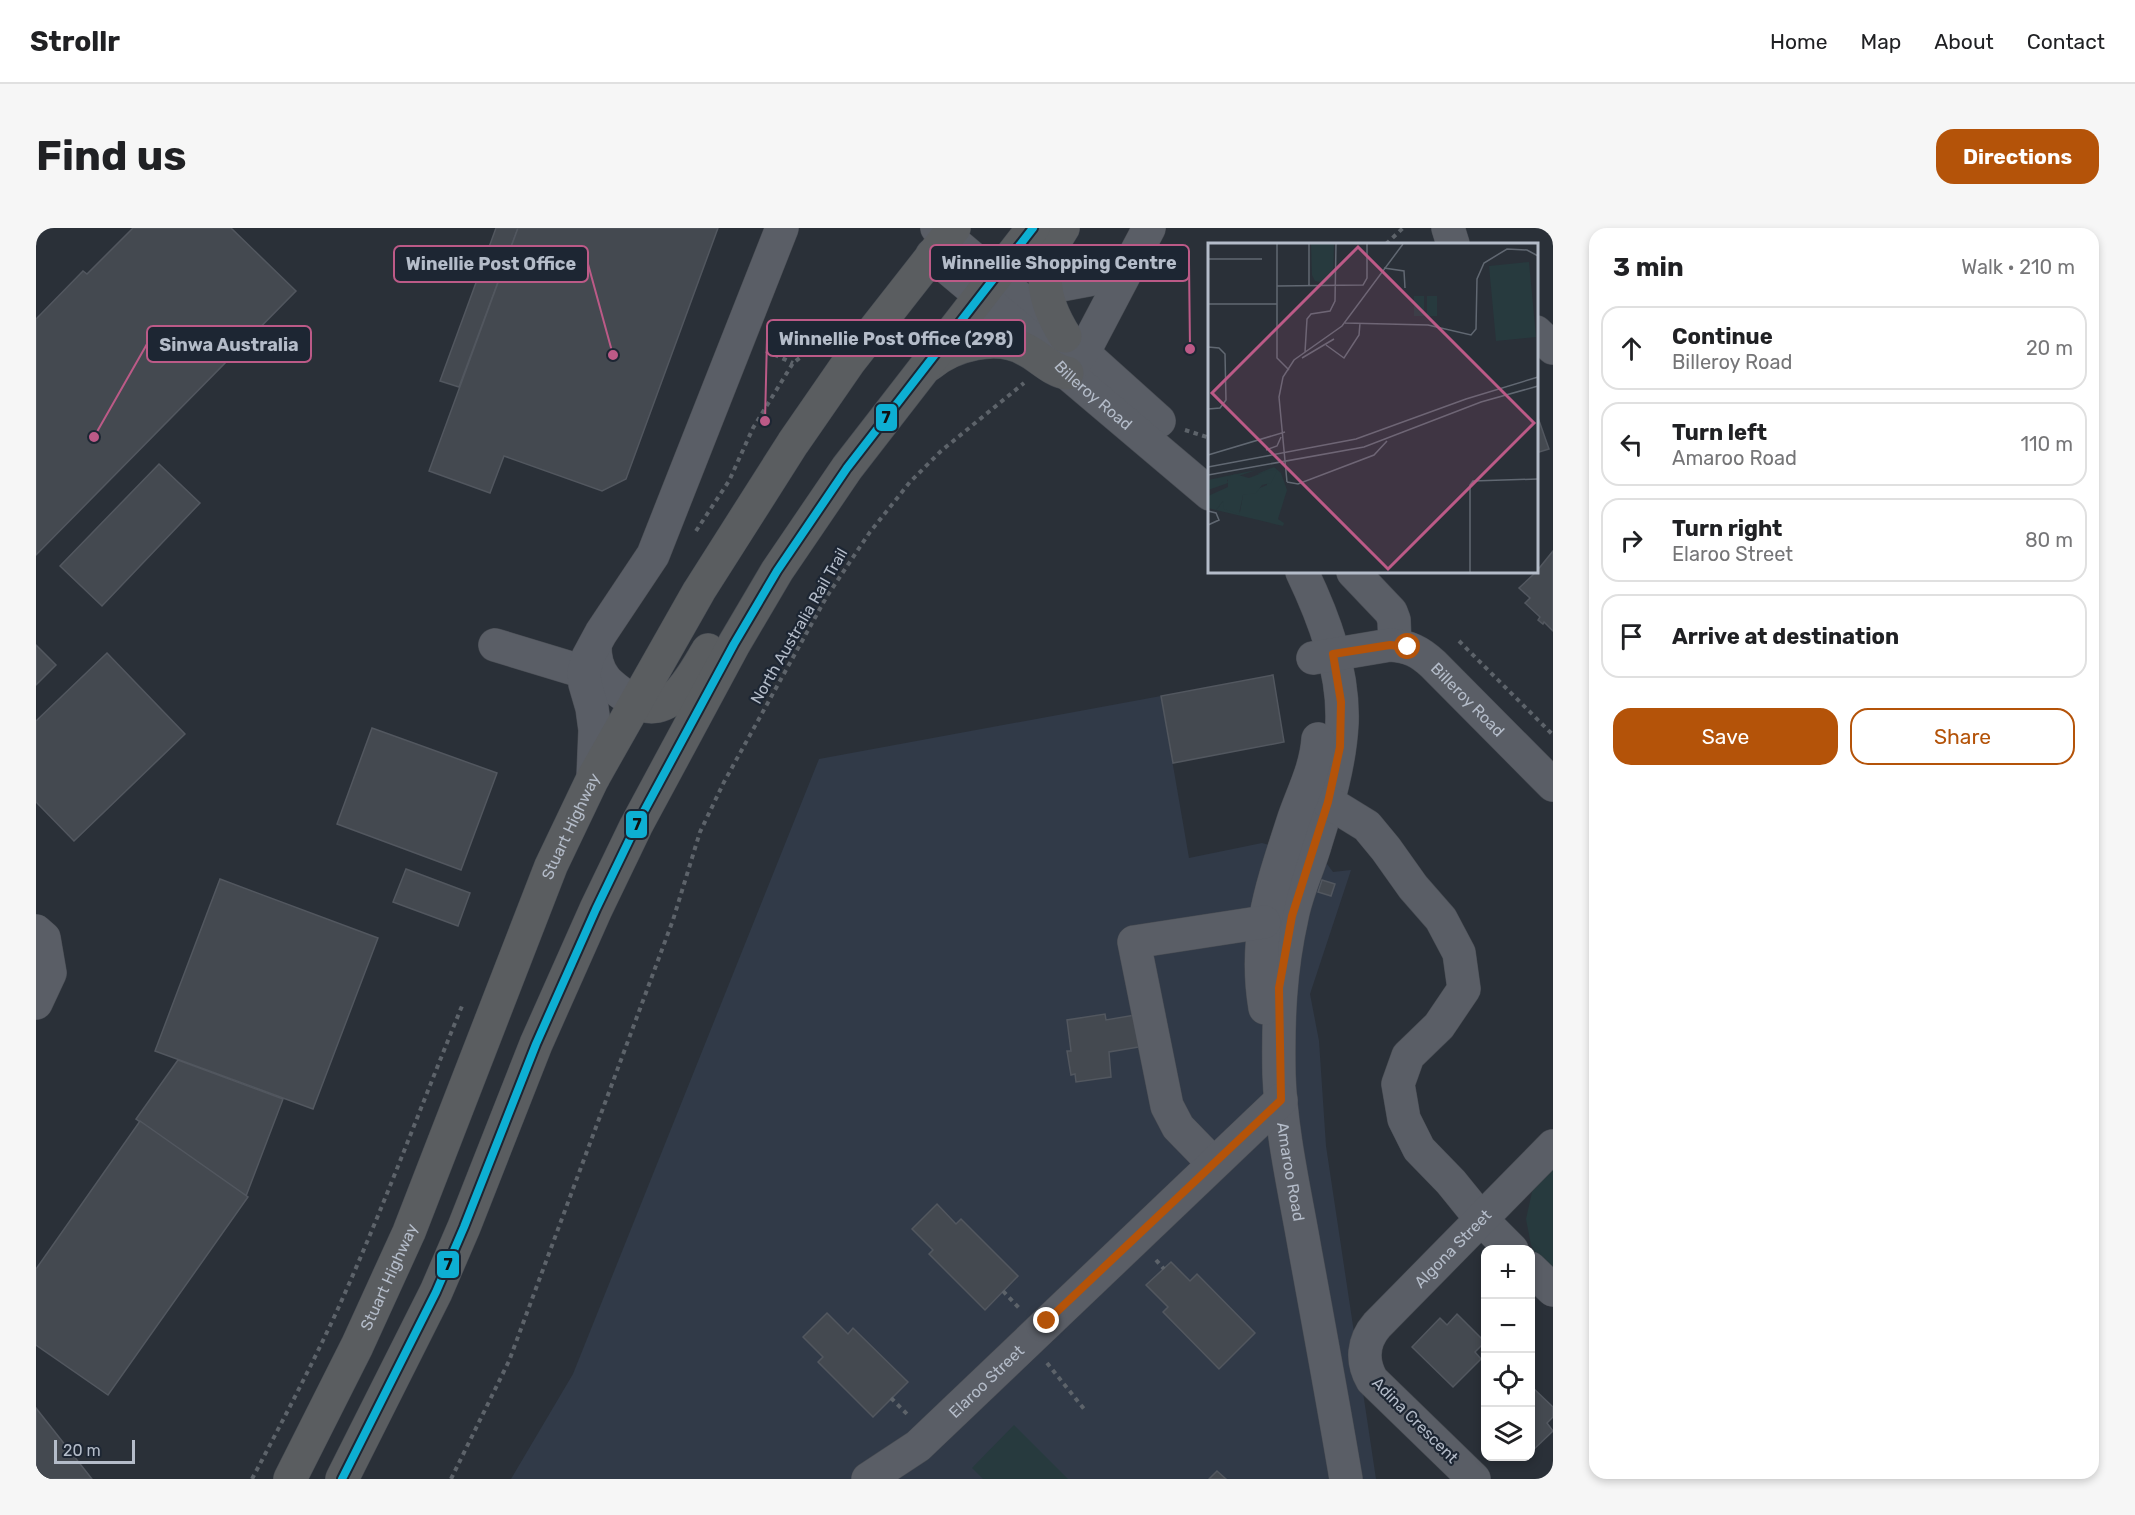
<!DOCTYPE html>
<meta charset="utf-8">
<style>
:root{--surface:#fff;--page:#f6f6f6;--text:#202124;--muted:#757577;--line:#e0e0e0;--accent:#b45309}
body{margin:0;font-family:Rubik,sans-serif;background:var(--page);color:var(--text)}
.controls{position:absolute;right:18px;bottom:18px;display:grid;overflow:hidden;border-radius:12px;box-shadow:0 3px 9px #0003}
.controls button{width:54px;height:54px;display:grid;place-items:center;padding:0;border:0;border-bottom:2px solid var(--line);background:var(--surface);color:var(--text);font:30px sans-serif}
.scale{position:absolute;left:18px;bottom:15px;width:81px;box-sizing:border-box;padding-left:6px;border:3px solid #b4bcc9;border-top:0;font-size:16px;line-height:21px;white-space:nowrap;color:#b4bcc9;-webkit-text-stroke:4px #1d2633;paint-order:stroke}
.stop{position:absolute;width:18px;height:18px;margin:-14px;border:4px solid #b45309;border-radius:50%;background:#fff}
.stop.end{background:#b45309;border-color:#fff;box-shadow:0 2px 6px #0008}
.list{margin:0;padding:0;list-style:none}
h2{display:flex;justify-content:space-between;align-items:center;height:78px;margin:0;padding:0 24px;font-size:26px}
h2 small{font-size:20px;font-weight:400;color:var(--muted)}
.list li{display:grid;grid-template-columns:39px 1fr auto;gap:18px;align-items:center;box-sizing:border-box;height:84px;margin:0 12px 12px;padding:0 12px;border:2px solid var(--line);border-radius:18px}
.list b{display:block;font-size:22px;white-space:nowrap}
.list p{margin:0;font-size:20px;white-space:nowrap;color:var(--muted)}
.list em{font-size:20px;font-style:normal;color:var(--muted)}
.actions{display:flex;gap:12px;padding:18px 24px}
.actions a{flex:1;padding:14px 0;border:2px solid var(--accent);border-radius:18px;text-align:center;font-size:21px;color:var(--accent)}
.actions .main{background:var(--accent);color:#fff}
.icon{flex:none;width:33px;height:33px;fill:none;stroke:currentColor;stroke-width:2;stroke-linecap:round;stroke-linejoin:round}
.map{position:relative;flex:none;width:1517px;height:1251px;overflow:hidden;border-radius:18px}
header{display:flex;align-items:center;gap:36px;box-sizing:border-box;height:84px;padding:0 30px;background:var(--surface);border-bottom:2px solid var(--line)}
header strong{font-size:28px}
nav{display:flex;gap:33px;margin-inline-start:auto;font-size:21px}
.intro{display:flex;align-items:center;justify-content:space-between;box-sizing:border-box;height:144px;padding:0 36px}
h1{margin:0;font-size:42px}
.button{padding:15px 27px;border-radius:18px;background:var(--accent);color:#fff;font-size:21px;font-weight:700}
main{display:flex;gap:36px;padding:0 36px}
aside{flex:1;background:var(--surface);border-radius:18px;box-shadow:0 3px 9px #0003}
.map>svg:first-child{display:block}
</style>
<header>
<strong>Strollr</strong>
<nav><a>Home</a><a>Map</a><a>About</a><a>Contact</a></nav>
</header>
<div class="intro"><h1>Find us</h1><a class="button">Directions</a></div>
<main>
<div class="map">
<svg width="1517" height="1251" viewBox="0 0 1517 1251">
<rect width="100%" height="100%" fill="#2a3038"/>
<path fill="#313a48" d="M 1125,468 L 1153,630 L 1226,615 L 1288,632 L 1297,644 L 1315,642 L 1274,766 L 1283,813 L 1290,918 L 1340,1251 L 475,1251 L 537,1146 L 783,531 Z"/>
<g fill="#273a3e">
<path d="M 1517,937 L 1517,1045 L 1501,1028 L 1495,1017 L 1490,991 L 1496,964 Z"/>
<path d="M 978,1197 L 1032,1251 L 947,1251 L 936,1240 Z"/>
</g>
<g fill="#444950" stroke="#52575f" stroke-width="1.5">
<path d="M 97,0 L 195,0 L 260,63 L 0,327 L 0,91 L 47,43 L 51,46 Z"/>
<path d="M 460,0 L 482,0 L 423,159 L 404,153 Z"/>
<path d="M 482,0 L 682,0 L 590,251 L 566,263 L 468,228 L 454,265 L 393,243 Z"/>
<path d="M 1500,184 L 1513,221 L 1500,225 Z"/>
<path d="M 123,236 L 164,275 L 66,378 L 24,338 Z"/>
<path d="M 1517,323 L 1517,403 L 1508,394 L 1507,396 L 1502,392 L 1504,389 L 1489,375 L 1494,370 L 1483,360 L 1500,344 Z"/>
<path d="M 0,417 L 20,437 L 0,457 Z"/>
<path d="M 71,425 L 149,506 L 38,613 L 0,574 L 0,493 Z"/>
<path d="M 1237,447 L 1248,514 L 1137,535 L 1125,468 Z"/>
<path d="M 336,500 L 461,545 L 425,642 L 301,596 Z"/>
<path d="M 370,641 L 434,665 L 422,698 L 357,674 Z"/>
<path d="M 184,651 L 342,710 L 277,881 L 119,823 Z"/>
<path d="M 1286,652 L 1299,656 L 1295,668 L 1282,664 Z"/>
<path d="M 1128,782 L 1133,814 L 1073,824 L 1075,849 L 1040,854 L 1039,846 L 1035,847 L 1031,823 L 1035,823 L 1031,792 L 1069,786 L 1070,792 Z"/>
<path d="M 142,832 L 247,871 L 210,968 L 100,891 Z"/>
<path d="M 104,893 L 212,969 L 72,1167 L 0,1117 L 0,1041 Z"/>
<path d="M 901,976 L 920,996 L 925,991 L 982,1048 L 949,1082 L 893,1026 L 897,1022 L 876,1001 Z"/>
<path d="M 1135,1034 L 1154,1053 L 1161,1046 L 1219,1105 L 1183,1141 L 1127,1084 L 1132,1079 L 1110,1057 Z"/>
<path d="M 791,1085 L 812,1106 L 817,1100 L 872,1154 L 837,1189 L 782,1134 L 787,1129 L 767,1109 Z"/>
<path d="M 1421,1086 L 1449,1114 L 1439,1124 L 1445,1131 L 1417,1159 L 1376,1119 L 1404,1090 L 1411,1097 Z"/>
<path d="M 1495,1158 L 1517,1179 L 1517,1189 L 1511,1195 L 1517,1203 L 1494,1225 Z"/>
<path d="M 0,1180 L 56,1251 L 0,1251 Z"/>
<path d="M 1181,1243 L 1190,1251 L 1173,1251 Z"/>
</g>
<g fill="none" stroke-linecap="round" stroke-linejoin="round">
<g stroke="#484c53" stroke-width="34">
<g id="minor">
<path d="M 901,0 L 1024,104 L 1123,193"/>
<path d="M 1412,0 L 1417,16"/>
<path id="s1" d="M 896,27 L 1015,127 L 1031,145 L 1174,266"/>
<path d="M 1009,60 L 1057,51 L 1092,39"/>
<path d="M 1500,104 L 1517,120"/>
<path d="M 1034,141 L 1053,114 L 1113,0"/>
<path id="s2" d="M 1266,344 C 1288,390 1308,443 1306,495 C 1304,535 1292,576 1280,614 C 1273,639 1261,663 1256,689 C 1244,742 1242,792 1243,846 C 1245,905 1259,964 1269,1022 C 1283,1098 1297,1174 1310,1251"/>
<path d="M 1317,344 L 1355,384 L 1358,392 L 1359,417"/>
<path d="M 459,417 L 548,444"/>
<path d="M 559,417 C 558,449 576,459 600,475"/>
<path id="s3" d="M 1277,430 L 1354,417 C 1373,418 1384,424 1397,436 L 1517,557"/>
<path d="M 557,550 L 559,502 L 556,480 L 549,456 L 548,444 L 552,429 L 565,405 L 617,327 L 746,0"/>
<path d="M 1292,574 L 1331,598 L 1350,621 L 1377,659 L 1405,691 L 1423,725 L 1428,761 L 1403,798 L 1372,828 L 1362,856 L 1368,891 L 1383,921 L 1415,954 L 1445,991 L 1476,1022"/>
<path d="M 0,703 L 8,710 L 14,745 L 0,775"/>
<path d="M 1229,780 C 1217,708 1236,658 1258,590 C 1267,564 1280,540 1282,511"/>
<path d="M 1177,935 L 1142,899 L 1131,878 L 1098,714 L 1228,694"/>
<path d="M 1494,1040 L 1517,1062"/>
<path id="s4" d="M 832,1251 L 882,1218 L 1245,872"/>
<path id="s5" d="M 1438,1251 L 1336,1152 C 1325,1133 1327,1113 1341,1097 L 1517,918"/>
</g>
</g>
<g stroke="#474c53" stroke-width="34">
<g id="highway">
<path d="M 1027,0 C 1001,38 1005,70 1029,108"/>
<path d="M 893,137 C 917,117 961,105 990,122 C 1004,129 1016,143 1031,145"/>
<path d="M 600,475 C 636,491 656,448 672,422"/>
<path id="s6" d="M 254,1251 L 321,1118 L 373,1004 L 515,638 L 557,550 L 663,363 L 757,215 L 813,134 L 918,0"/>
<path d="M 306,1251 L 400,1064 L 428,999 L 500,816 L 560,681 L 600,598 L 698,416 L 741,343 L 811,240 L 997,0"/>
</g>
</g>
<g stroke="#5d636a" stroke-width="4" stroke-dasharray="4.5 4.5" stroke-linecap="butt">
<path d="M 1350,16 L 1367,0"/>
<path d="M 730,123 L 757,135"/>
<path d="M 1149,202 L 1174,210"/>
<path d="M 660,303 L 693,253 L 717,200 L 757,135 L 794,107"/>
<path d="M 1423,413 L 1517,507"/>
<path d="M 1120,1032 L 1128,1041"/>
<path d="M 967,1063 L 984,1081"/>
<path d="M 1011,1135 L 1048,1181"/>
<path d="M 855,1170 L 873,1188"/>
<path d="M 216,1251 C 245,1196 274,1141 300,1085 C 346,984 384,880 426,778"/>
<path d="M 415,1251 L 473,1133 L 637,692 L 664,604 L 688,554 L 791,368 L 834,304 L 874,254 L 905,223 L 988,155"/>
</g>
<use href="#minor" stroke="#5a5e66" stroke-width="33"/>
<use href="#highway" stroke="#5a5d60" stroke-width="33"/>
<g stroke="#1d2633" stroke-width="12">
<path id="bus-1" d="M 306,1251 L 400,1064 L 428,999 L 500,816 L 560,681 L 600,598 L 698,416 L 741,343 L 811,240 L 997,0"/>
</g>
<use href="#bus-1" stroke="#0dafd3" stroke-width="8"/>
</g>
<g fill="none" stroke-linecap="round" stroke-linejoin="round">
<path stroke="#b45309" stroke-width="8" d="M 1011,1093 L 1245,872 L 1243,760 L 1256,688 L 1292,574 L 1304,519 L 1305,474 L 1297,426 L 1354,417 L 1372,419"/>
</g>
<g text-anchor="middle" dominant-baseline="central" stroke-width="4.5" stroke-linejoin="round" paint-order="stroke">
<g font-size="16" fill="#b4bcc9" stroke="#1d2633">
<text stroke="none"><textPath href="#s1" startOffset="214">Billeroy Road</textPath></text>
<text transform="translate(763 398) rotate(-60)">North Australia Rail Trail</text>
<text stroke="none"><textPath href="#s3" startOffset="176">Billeroy Road</textPath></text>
<text stroke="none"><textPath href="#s6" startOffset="711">Stuart Highway</textPath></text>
<text stroke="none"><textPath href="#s2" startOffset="615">Amaroo Road</textPath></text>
<text stroke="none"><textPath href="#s5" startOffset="309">Algona Street</textPath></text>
<text stroke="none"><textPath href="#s6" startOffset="225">Stuart Highway</textPath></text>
<text stroke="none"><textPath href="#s4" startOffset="154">Elaroo Street</textPath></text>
<text transform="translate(1379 1192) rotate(45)">Adina Crescent</text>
</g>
</g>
<g transform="translate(1172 15)">
<rect width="330" height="330" fill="#2a3038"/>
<path d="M 103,1 L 126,1 L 125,34 L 117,40 L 107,38 L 104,32 ZM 321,19 L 328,94 L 288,98 L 281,23 ZM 206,53 L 216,53 L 216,73 L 206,73 ZM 219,53 L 229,53 L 229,73 L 219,73 ZM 66,224 L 73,230 L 79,247 L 70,276 L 76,280 L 75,283 L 8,267 L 15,258 L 32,269 L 35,252 L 59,242 L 59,230 L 49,231 ZM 48,227 L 19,237 L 20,240 L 0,247 L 0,237 Z" fill="#273a3e"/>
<path d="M 62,227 L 69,228 L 63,240 L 54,242 L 48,250 L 35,252 L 31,271 L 16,266 L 15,258 L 8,267 L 0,265 L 0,253 L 20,244 L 20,234 L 27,231 L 41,235 Z" fill="#273a3e"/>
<path fill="none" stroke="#616872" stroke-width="1.5" d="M 69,1 L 69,115 L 81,127M 101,1 L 101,43M 0,16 L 54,16M 176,25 L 196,28 L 197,45M 69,43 L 155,42 L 159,35 L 159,1M 0,61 L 69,61M 137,80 L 220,82 L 263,92 L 268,86 L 269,36 L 276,20 L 299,6 L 319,7 L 330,13M 118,102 L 136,115 L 151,92 L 152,80M 0,104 L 11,105 L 17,111 L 18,157 L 12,165 L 0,166M 97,109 L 99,76 L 103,71 L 122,68 L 127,58 L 128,1M 94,115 L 126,96M 58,207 L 69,203 L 73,194M 0,212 L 77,189M 0,224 L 148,196 L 258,156 L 330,134M 0,232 L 156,204 L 273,159 L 330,143M 79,239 L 71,154 L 75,134 L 86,117 L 134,83 L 195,1M 79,239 L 90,241 L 166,212 L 179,198M 0,268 L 8,270 L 11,277 L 0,282M 262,329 L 262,242 L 265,238 L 330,236"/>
<path fill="#bc5a87" fill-opacity="0.15" stroke="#bc5a87" stroke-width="3" d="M 150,4 L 326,180 L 180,326 L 4,150 Z"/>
<rect width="330" height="330" fill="none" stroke="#b4bcc9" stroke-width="3"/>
</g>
<path fill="none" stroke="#bc5a87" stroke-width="2" d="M1154 121L1153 35M577 127L552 36M729 193L731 110M58 209L111 116"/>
<g fill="#bc5a87" stroke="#1d2633" stroke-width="2">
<circle cx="1154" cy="121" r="6"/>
<circle cx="577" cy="127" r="6"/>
<circle cx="729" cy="193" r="6"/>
<circle cx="58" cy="209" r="6"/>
</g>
<g fill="#1d2633" stroke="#bc5a87" stroke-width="2">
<rect x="894" y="17" width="259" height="36" rx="6"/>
<rect x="358" y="18" width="194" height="36" rx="6"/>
<rect x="731" y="92" width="258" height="36" rx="6"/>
<rect x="111" y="98" width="164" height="36" rx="6"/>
</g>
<g font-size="18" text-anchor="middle" font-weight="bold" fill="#b4bcc9">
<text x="1023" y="41">Winnellie Shopping Centre</text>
<text x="455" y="42">Winellie Post Office</text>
<text x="860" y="117">Winnellie Post Office (298)</text>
<text x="193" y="123">Sinwa Australia</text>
</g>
<g stroke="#1d2633" stroke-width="2">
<rect x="839" y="175" width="23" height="29" rx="6" fill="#0dafd3"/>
<rect x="589" y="582" width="23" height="29" rx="6" fill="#0dafd3"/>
<rect x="400" y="1022" width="24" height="29" rx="6" fill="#0dafd3"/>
</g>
<g font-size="16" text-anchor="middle" font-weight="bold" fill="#111">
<text x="850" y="195">7</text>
<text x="601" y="602">7</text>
<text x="412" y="1042">7</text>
</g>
</svg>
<div class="controls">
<button>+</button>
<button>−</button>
<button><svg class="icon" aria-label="locate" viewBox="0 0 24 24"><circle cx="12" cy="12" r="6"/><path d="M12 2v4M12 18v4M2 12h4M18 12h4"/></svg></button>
<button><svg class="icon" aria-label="layers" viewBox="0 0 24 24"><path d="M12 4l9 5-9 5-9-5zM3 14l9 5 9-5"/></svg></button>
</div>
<div class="scale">20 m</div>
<div class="stop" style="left:1372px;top:419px"></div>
<div class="stop end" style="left:1011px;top:1093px"></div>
</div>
<aside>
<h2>3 min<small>Walk · 210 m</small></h2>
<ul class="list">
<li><svg class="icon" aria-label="ahead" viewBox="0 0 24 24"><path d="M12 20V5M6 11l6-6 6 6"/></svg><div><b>Continue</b><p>Billeroy Road</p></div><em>20 m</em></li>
<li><svg class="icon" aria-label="left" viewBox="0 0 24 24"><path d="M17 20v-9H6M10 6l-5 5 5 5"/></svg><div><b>Turn left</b><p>Amaroo Road</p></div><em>110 m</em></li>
<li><svg class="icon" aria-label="right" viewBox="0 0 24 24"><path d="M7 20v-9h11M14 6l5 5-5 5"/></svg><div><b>Turn right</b><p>Elaroo Street</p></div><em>80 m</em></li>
<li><svg class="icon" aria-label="arrive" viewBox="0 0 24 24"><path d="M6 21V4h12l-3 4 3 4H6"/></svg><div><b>Arrive at destination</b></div></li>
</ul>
<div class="actions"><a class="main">Save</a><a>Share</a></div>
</aside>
</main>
